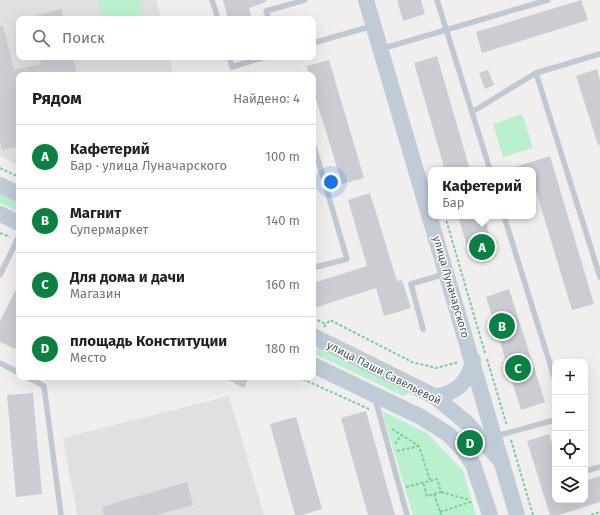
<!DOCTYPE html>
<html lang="ru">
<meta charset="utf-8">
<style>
:root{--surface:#fff;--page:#f6f6f6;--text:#202124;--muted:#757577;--line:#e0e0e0;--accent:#0b8043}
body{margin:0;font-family:"Fira Sans",sans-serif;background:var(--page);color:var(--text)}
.controls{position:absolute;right:12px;bottom:12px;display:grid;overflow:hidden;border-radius:8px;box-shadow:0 4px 16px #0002}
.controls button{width:36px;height:36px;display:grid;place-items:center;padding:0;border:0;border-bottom:1px solid var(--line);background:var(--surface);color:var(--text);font:20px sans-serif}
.you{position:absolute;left:331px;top:182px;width:14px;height:14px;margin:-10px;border:3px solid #fff;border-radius:50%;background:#1a73e8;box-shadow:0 0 0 6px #1a73e833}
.badge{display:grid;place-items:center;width:26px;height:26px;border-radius:50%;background:var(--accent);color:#fff;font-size:13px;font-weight:700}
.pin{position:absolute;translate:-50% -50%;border:2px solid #fff;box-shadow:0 1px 4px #0006}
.popup{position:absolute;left:428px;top:167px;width:108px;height:52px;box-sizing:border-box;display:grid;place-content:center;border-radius:8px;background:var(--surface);filter:drop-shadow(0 1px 3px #0005);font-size:13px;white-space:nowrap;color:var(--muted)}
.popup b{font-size:15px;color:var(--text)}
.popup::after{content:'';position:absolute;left:50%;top:100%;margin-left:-8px;border:8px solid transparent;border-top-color:var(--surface)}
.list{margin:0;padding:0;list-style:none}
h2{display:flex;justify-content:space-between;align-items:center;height:52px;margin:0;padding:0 16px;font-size:17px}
h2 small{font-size:13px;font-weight:400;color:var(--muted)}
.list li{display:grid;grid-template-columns:26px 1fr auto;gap:12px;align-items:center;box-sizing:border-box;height:64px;padding:0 16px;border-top:1px solid var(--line)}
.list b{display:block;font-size:15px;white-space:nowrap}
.list p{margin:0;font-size:13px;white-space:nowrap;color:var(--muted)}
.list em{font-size:13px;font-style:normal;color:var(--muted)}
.icon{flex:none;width:22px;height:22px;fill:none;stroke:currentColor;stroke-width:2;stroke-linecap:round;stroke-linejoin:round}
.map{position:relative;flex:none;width:600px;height:515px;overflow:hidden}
.search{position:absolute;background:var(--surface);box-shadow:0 4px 16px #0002;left:16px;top:16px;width:300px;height:44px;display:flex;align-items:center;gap:10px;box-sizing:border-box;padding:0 14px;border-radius:8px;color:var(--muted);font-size:15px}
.panel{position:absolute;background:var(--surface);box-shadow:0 4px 16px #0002;left:16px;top:72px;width:300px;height:308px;border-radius:8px}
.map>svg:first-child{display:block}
</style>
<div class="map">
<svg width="600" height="515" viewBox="0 0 600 515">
<rect width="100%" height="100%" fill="#f1eeee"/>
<g fill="#e2dfe0">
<path d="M 0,0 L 157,0 L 161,19 L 19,19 L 19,57 L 169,57 L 173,74 L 172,75 L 19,75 L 19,166 L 0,156 Z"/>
<path d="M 229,396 L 264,515 L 77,515 L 63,438 Z"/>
</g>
<g fill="#bbf0cf">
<path d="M 97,0 L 140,0 L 144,17 L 136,19 L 102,19 Z"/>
<path d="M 522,114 L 533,148 L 503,157 L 493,124 Z"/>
<path d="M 0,191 L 19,200 L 19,212 L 0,203 Z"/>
<path d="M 319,344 L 409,391 L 407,395 L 403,396 L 315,354 Z"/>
<path d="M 382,411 L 427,433 L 463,471 L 476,515 L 413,515 Z"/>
</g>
<g fill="#cbcdd3">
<path d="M 223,0 L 266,0 L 266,2 L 249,8 L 252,19 L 228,19 Z"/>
<path d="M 397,0 L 421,0 L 425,14 L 403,21 Z"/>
<path d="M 581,0 L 588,20 L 482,53 L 476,32 Z"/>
<path d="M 61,9 L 64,19 L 35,19 L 34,16 Z"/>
<path d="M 0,26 L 3,26 L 14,70 L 41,64 L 39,57 L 73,57 L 77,75 L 19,75 L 19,146 L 2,150 L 0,142 Z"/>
<path d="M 437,56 L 470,170 L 445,170 L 414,63 Z"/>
<path d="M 329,60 L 364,178 L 342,184 L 316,99 L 313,100 L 313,75 L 309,75 L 307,66 Z"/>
<path d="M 597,69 L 600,80 L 600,145 L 598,145 L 576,76 Z"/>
<path d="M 488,70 L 494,85 L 485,89 L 479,73 Z"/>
<path d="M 550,156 L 594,304 L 572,310 L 533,181 L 533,170 L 513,170 L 512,168 Z"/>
<path d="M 370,193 L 397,281 L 402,280 L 411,308 L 384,316 L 376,288 L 317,307 L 313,305 L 313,283 L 367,266 L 348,200 Z"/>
<path d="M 458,216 L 484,216 L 493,246 L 469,253 Z"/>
<path d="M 19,283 L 19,341 L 15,349 L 0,342 L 0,321 Z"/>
<path d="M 509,289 L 545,402 L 521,410 L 486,297 Z"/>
<path d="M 222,377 L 249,377 L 244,388 Z"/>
<path d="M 33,393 L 42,494 L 16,497 L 7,395 Z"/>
<path d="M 366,411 L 395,515 L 368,515 L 341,418 Z"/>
<path d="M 296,417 L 322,509 L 302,515 L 295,515 L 270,424 Z"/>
<path d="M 549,434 L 555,453 L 555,500 L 585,500 L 585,481 L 600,476 L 600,502 L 559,515 L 550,515 L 527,441 Z"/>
<path d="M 187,482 L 193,505 L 157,515 L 104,515 L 102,507 Z"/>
</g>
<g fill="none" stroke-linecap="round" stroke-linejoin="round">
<g stroke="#72cfa0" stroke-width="2" stroke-dasharray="3 2" stroke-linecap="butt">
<path d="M 0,168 L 19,177"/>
<path d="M 445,216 L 485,353"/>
<path d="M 0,233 L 10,237"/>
<path d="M 313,318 L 326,324"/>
<path d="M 324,327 L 330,320 L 412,362 L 436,368 L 459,362"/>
<path d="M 487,359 L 507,426"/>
<path d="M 298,377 L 369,409"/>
<path d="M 392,429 L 419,446 L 430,480"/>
<path d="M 511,440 L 533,515"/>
<path d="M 395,444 L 401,435"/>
<path d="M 397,451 L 419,446"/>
<path d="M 406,487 L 437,479 L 441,492 L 427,496 L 423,482"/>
<path d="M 441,492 L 470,500"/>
<path d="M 434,494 L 441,515"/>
<path d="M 440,512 L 473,501"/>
<path d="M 591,515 L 600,512"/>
</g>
<g stroke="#bec9d1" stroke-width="5.5">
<path d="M 212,0 L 218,19"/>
<path d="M 437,0 L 490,170"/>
<path d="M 269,19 L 266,11 L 305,0"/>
<path d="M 313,43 L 372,26"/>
<path d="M 381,49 L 548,0"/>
<path d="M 600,54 L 536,73 L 600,277"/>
<path d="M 229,57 L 232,67 L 265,57"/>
<path d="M 472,112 L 536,73"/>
<path d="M 313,143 L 347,259 L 316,267 L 313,266"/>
<path d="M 504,216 L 555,380"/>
<path d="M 0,275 L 19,236"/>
<path d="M 423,329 L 411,284 L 445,274"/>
<path d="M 0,363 L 19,373"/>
<path d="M 27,377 L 44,386 L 61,515"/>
<path d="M 375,398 L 407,515"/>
<path d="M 496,436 L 555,420"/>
<path d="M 585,471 L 600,467"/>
</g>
<g stroke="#c0cbd8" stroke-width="16">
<path d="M 366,0 L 517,515"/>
<path d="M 0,185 L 19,194"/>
<path d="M 0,214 L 19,223"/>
<path d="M 313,336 L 434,396 L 467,423 L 498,458"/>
<path d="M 313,365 L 421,417 L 448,434 L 461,447 L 473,464 L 490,515"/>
<path d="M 434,396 C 455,395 470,381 473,360"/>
</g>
</g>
<g text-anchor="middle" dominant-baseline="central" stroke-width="3" stroke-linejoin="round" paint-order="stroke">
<g font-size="11" fill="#46525c" stroke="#fff">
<text transform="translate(451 287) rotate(74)">улица Луначарского</text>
<text transform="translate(384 373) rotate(27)">улица Паши Савельевой</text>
</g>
</g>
</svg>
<div class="controls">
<button>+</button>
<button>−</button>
<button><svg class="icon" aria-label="locate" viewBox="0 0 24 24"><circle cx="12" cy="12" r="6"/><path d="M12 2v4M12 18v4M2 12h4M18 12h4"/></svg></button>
<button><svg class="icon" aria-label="layers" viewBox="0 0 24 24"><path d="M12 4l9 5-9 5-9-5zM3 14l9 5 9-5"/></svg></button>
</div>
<div class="you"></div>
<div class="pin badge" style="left:482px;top:247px">A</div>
<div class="popup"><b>Кафетерий</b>Бар</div>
<div class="pin badge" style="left:502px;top:326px">B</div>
<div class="pin badge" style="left:518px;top:368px">C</div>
<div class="pin badge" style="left:470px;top:443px">D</div>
<div class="search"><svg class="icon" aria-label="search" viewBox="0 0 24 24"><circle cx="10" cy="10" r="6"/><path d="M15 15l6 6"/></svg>Поиск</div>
<section class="panel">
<h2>Рядом<small>Найдено: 4</small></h2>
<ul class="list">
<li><span class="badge">A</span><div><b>Кафетерий</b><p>Бар · улица Луначарского</p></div><em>100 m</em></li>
<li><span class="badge">B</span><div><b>Магнит</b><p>Супермаркет</p></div><em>140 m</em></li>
<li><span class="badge">C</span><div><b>Для дома и дачи</b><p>Магазин</p></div><em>160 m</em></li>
<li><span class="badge">D</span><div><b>площадь Конституции</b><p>Место</p></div><em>180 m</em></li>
</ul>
</section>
</div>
